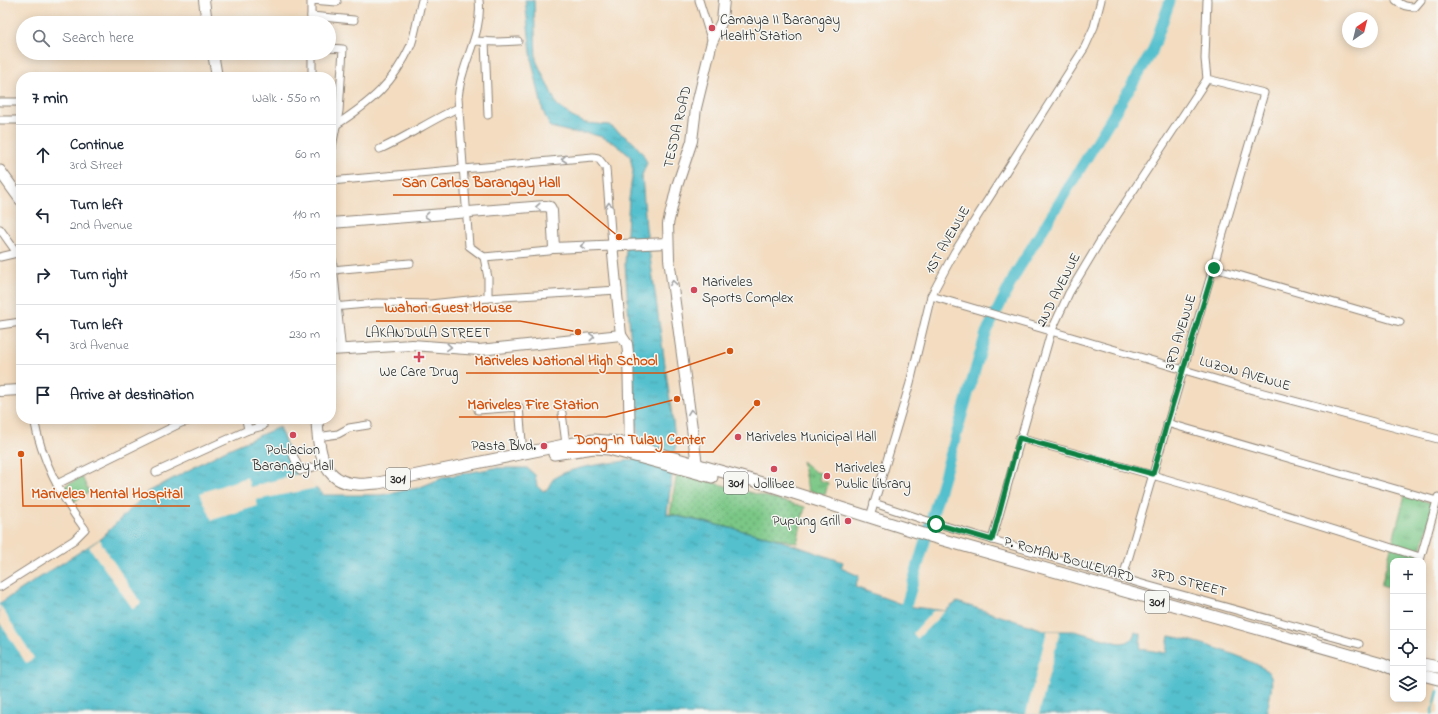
<!DOCTYPE html>
<meta charset="utf-8">
<style>
:root{--surface:#fff;--page:#f2f2f3;--text:#1f2937;--muted:#747a83;--line:#e0e1e3}
body{margin:0;font-family:"Indie Flower",sans-serif;background:var(--page);color:var(--text)}
.controls{position:absolute;right:12px;bottom:12px;display:grid;overflow:hidden;border-radius:8px;box-shadow:0 2px 10px #0003}
.controls button{width:36px;height:36px;display:grid;place-items:center;padding:0;border:0;border-bottom:1px solid var(--line);background:var(--surface);color:var(--text);font:20px sans-serif}
.compass{position:absolute;left:1342px;top:12px;width:36px;height:36px;border-radius:50%;background:var(--surface);box-shadow:0 2px 10px #0003;rotate:35deg}
.stop{position:absolute;width:12px;height:12px;margin:-9px;border:3px solid #0b8043;border-radius:50%;background:#fff}
.stop.end{background:#0b8043;border-color:#fff;box-shadow:0 1px 4px #0008}
.list{margin:0;padding:0;list-style:none}
h2{display:flex;justify-content:space-between;align-items:center;height:52px;margin:0;padding:0 16px;font-size:17px}
h2 small{font-size:13px;font-weight:400;color:var(--muted)}
.list li{display:grid;grid-template-columns:26px 1fr auto;gap:12px;align-items:center;box-sizing:border-box;height:60px;padding:0 16px;border-top:1px solid var(--line)}
.list b{display:block;font-size:15px;white-space:nowrap}
.list p{margin:0;font-size:13px;white-space:nowrap;color:var(--muted)}
.list em{font-size:13px;font-style:normal;color:var(--muted)}
.icon{flex:none;width:22px;height:22px;fill:none;stroke:currentColor;stroke-width:2;stroke-linecap:round;stroke-linejoin:round}
.map{position:relative;flex:none;width:1438px;height:714px;overflow:hidden}
.search{position:absolute;background:var(--surface);box-shadow:0 2px 10px #0003;left:16px;top:16px;width:320px;height:44px;display:flex;align-items:center;gap:10px;box-sizing:border-box;padding:0 14px;border-radius:22px;color:var(--muted);font-size:15px}
.panel{position:absolute;background:var(--surface);box-shadow:0 2px 10px #0003;left:16px;top:72px;width:320px;height:352px;border-radius:16px}
.map>svg:first-child{display:block}
</style>
<div class="map">
<svg width="1438" height="714" viewBox="0 0 1438 714">
<defs>
<pattern id="grass-dots" width="8" height="8" patternUnits="userSpaceOnUse"><rect width="8" height="8" fill="#7ac786"/><path d="M2 2h.1M6 6h.1" fill="none" stroke="#64a26e" stroke-width="1.8" stroke-linecap="round"/></pattern>
<pattern id="park-tufts" width="24" height="20" patternUnits="userSpaceOnUse"><rect width="24" height="20" fill="#7ac786"/><path d="M3 7l-1-3M5 7V3M7 7l1-3M15 17l-1-3M17 17v-4M19 17l1-3" fill="none" stroke="#64a26e"/></pattern>
<pattern id="water-ripples" width="26" height="14" patternUnits="userSpaceOnUse"><rect width="26" height="14" fill="#54c0cd"/><path d="M2 4q2-2 4 0t4 0M15 11q2-2 4 0t4 0" fill="none" stroke="#469ca7"/></pattern>
</defs>
<rect width="100%" height="100%" fill="#f6f6f2"/>
<filter id="ink" filterUnits="userSpaceOnUse"><feTurbulence type="fractalNoise" baseFrequency=".025" numOctaves="2"/><feDisplacementMap in="SourceGraphic" scale="8" xChannelSelector="R" yChannelSelector="G"/><feConvolveMatrix kernelMatrix="1 2 1 2 8 2 1 2 1" color-interpolation-filters="sRGB"/></filter>
<filter id="wash" filterUnits="userSpaceOnUse"><feTurbulence type="fractalNoise" baseFrequency=".012" numOctaves="4" result="noise"/><feDisplacementMap in="SourceGraphic" scale="16" xChannelSelector="R" yChannelSelector="G"/><feGaussianBlur stdDeviation="0.9" result="paint"/><feColorMatrix in="noise" values="0 0 0 0 0 0 0 0 0 0 0 0 0 0 0 0 0 1.4 0 .05"/><feComposite in="paint" operator="in"/></filter>
<g filter="url(#wash)">
<rect width="100%" height="100%" fill="#f3dcc0"/>
<path fill="url(#grass-dots)" stroke="#527958" d="M 677,473 L 805,507 L 797,543 L 670,514 Z"/>
<g fill="url(#park-tufts)" stroke="#527958">
<path d="M 802,461 L 815,472 L 820,473 L 819,480 L 828,483 L 825,495 L 808,490 Z"/>
<path d="M 1405,495 L 1434,504 L 1418,561 L 1393,561 L 1393,589 L 1381,586 Z"/>
</g>
<path fill="#7ac786" stroke="#527958" d="M 82,477 L 89,492 L 70,504 L 61,488 Z"/>
<path fill="url(#water-ripples)" stroke="#40767c" d="M 525,0 L 534,0 L 536,60 L 557,105 L 572,117 L 585,123 L 609,125 L 633,142 L 643,154 L 647,163 L 642,175 L 646,228 L 676,444 L 667,514 L 770,537 L 843,562 L 841,568 L 859,576 L 855,587 L 906,606 L 945,611 L 957,602 L 1047,631 L 1074,631 L 1119,643 C 1128,643 1132,641 1135,632 L 1141,634 L 1140,649 L 1166,653 L 1169,636 C 1188,638 1260,660 1270,674 C 1275,681 1268,706 1266,714 L 0,714 L 0,603 L 100,539 L 148,492 L 224,451 L 279,427 L 298,474 L 324,495 L 381,495 L 418,488 L 445,477 L 494,468 L 527,468 L 535,475 L 537,486 L 543,491 L 547,490 C 550,485 551,480 556,477 C 573,466 612,463 633,460 L 638,442 L 625,264 L 629,199 L 633,171 L 630,156 L 614,143 L 602,137 L 588,133 L 575,133 L 550,127 L 543,111 L 532,62 Z"/>
<g fill="#f3dcc0">
<path d="M 298,474 L 317,488 L 256,500 L 258,506 L 212,520 L 200,493 L 247,477 L 250,487 Z"/>
<path d="M 100,539 L 103,546 L 141,603 L 133,609 L 89,547 Z"/>
<path d="M 0,605 L 34,658 L 26,663 L 0,623 Z"/>
<path d="M 933,611 L 945,611 L 917,639 L 913,633 Z"/>
<path d="M 1047,631 L 1060,631 L 1039,714 L 1026,714 Z"/>
</g>
<g fill="none" stroke-linecap="round" stroke-linejoin="round">
<path stroke="#54c0cd" stroke-width="2" d="M 1432,714 L 1438,691"/>
<path stroke="#54c0cd" stroke-width="11" d="M 906,606 L 986,333 L 1016,273 L 1152,52 L 1170,1"/>
</g>
</g>
<g filter="url(#ink)">
<g fill="none" stroke-linecap="round" stroke-linejoin="round">
<g stroke="#8f8476" stroke-width="9">
<g id="street">
<path d="M 479,0 C 482,26 470,49 463,73 C 460,82 459,90 458,98 L 469,246 L 484,257 L 488,278 L 488,298"/>
<path d="M 699,0 L 712,42"/>
<path d="M 1396,0 C 1402,6 1407,7 1415,7 L 1421,0"/>
<path d="M 311,16 L 354,20"/>
<path d="M 311,23 L 311,0 L 337,2"/>
<path d="M 474,41 L 497,42 L 518,41"/>
<path d="M 485,41 L 488,115"/>
<path d="M 329,48 L 343,49 L 339,111 L 331,152"/>
<path d="M 312,53 L 312,77"/>
<path d="M 0,102 L 21,102"/>
<path d="M 0,120 L 21,120"/>
<path d="M 336,125 C 371,102 393,84 411,45 C 416,31 418,14 422,0"/>
<path d="M 380,149 C 407,137 431,120 458,108"/>
<path d="M 331,181 L 593,157 L 598,158 L 606,168 L 612,244"/>
<path d="M 0,229 L 17,253"/>
<path d="M 0,257 L 17,253 L 21,254"/>
<path d="M 484,257 L 549,251 L 554,248"/>
<path d="M 1214,268 L 1400,322"/>
<path d="M 332,270 L 410,263"/>
<path d="M 931,296 L 1256,391 L 1438,439"/>
<path d="M 333,307 L 377,303 L 430,304 L 488,298 L 618,290"/>
<path d="M 0,325 L 21,322"/>
<path d="M 478,410 L 519,407 L 523,453"/>
<path d="M 562,413 L 566,444"/>
<path d="M 246,419 L 248,430"/>
<path d="M 1167,423 L 1437,501"/>
<path d="M 317,437 L 338,434 L 349,428 L 368,425"/>
<path d="M 1019,438 C 1154,474 1287,514 1420,557"/>
<path d="M 293,455 L 300,471 L 324,464"/>
<path d="M 156,472 L 248,430 L 263,426"/>
<path d="M 57,484 L 181,423 L 196,419"/>
<path d="M 874,503 L 925,520 L 1146,585 L 1359,644"/>
<path d="M 870,517 L 910,383 L 931,296 L 954,253 L 1085,47 L 1094,27 L 1101,0"/>
<path d="M 992,540 L 1051,332 L 1069,293 L 1102,238 L 1207,79"/>
<path d="M 1420,560 L 1438,497"/>
<path d="M 1123,577 L 1264,93 L 1207,79 L 1205,59 L 1207,0"/>
<path d="M 0,587 L 74,540 L 85,529 C 61,498 41,458 34,419"/>
</g>
</g>
<g stroke="#8f8476" stroke-width="12">
<g id="secondary">
<path d="M 204,0 L 207,23"/>
<path d="M 213,53 L 217,77"/>
<path d="M 331,223 L 545,206 L 550,207 L 552,211 L 554,248 L 668,243"/>
<path d="M 612,244 L 621,335"/>
<path d="M 331,261 L 340,348"/>
<path d="M 621,335 L 627,344 L 628,353 L 630,445"/>
<path d="M 331,350 L 412,345 L 479,350 L 621,335"/>
<path d="M 0,391 L 21,390"/>
<path d="M 697,465 L 669,259 L 668,224 L 677,186 L 692,141 L 696,108 L 712,42 L 722,21 L 724,0"/>
</g>
</g>
<g stroke="#8f8476" stroke-width="13">
<g id="primary">
<path d="M 0,171 L 21,200"/>
<path d="M 317,419 C 318,447 321,483 357,484 C 364,485 371,483 378,483 L 569,444 L 594,440 L 618,442 L 762,483 L 933,537 L 1382,664 L 1393,669"/>
<path d="M 554,454 L 594,448 L 609,449 L 712,477"/>
<path d="M 1423,664 L 1438,667"/>
<path d="M 1423,675 L 1438,679"/>
</g>
</g>
<use href="#street" stroke="#fff" stroke-width="7"/>
<use href="#secondary" stroke="#fff" stroke-width="10"/>
<use href="#primary" stroke="#fff" stroke-width="11"/>
</g>
<defs><path id="oneway-chevron" d="M-2-3.5L2.5 0L-2 3.5" fill="none" stroke-width="1.6" stroke-linecap="round" stroke-linejoin="round"/></defs>
<g stroke="#a0a0a0">
<use href="#oneway-chevron" transform="translate(564 159) rotate(174)"/>
<use href="#oneway-chevron" transform="translate(609 205) rotate(-95)"/>
<use href="#oneway-chevron" transform="translate(538 207) rotate(176)"/>
<use href="#oneway-chevron" transform="translate(427 216) rotate(175)"/>
<use href="#oneway-chevron" transform="translate(583 246) rotate(177)"/>
<use href="#oneway-chevron" transform="translate(673 283) rotate(-98)"/>
<use href="#oneway-chevron" transform="translate(592 337) rotate(-5)"/>
<use href="#oneway-chevron" transform="translate(449 347) rotate(4)"/>
<use href="#oneway-chevron" transform="translate(691 412) rotate(-98)"/>
</g>
</g>
<g fill="none" stroke-linecap="round" stroke-linejoin="round" filter="url(#ink)">
<path stroke="#0b8043" stroke-width="5" d="M 936,524 L 992,540 L 1019,438 L 1153,474 L 1167,423 L 1214,268"/>
</g>
<g fill="#d1495b" stroke="#f6f6f2" stroke-width="1.5">
<circle cx="712" cy="28" r="4"/>
<circle cx="694" cy="290" r="4"/>
<path d="M417 351h4v4h4v4h-4v4h-4v-4h-4v-4h4z"/>
<circle cx="293" cy="435" r="4"/>
<circle cx="738" cy="437" r="4"/>
<circle cx="544" cy="446" r="4"/>
<circle cx="774" cy="469" r="4"/>
<circle cx="827" cy="476" r="4"/>
<circle cx="848" cy="521" r="4"/>
</g>
<g text-anchor="middle" dominant-baseline="central" stroke-width="3" stroke-linejoin="round" paint-order="stroke">
<g fill="#f6f6f2" stroke="#686867" stroke-width="1">
<rect x="386" y="468" width="24" height="22" rx="3"/>
<rect x="724" y="472" width="24" height="22" rx="3"/>
<rect x="1145" y="591" width="24" height="22" rx="3"/>
</g>
<g font-size="13" font-weight="bold" fill="#2b2b2b">
<text x="398" y="479">301</text>
<text x="736" y="483">301</text>
<text x="1157" y="602">301</text>
</g>
<g font-size="14" fill="#2b2b2b" stroke="#f6f6f2" text-anchor="start">
<text x="720" y="20">Camaya II Barangay<tspan x="720" dy="16">Health Station</tspan></text>
<text x="702" y="282">Mariveles<tspan x="702" dy="16">Sports Complex</tspan></text>
<text x="419" y="372" text-anchor="middle">We Care Drug</text>
<text x="746" y="437">Mariveles Municipal Hall</text>
<text x="536" y="446" text-anchor="end">Pasta Blvd.</text>
<text x="293" y="450" text-anchor="middle">Poblacion<tspan x="293" dy="16">Barangay Hall</tspan></text>
<text x="835" y="468">Mariveles<tspan x="835" dy="16">Public Library</tspan></text>
<text x="774" y="484" text-anchor="middle">Jollibee</text>
<text x="840" y="521" text-anchor="end">Pupung Grill</text>
</g>
<g font-size="14" fill="#2b2b2b" stroke="#f6f6f2">
<text transform="translate(678 127) rotate(-77)">TESDA ROAD</text>
<text transform="translate(948 240) rotate(-60)">1ST AVENUE</text>
<text transform="translate(1059 290) rotate(-63)">2ND AVENUE</text>
<text transform="translate(1181 332) rotate(-73)">3RD AVENUE</text>
<text x="428" y="333">LAKANDULA STREET</text>
<text transform="translate(1245 374) rotate(16)">LUZON AVENUE</text>
<text transform="translate(1069 560) rotate(16)">P. ROMAN BOULEVARD</text>
<text transform="translate(1189 583) rotate(15)">3RD STREET</text>
</g>
</g>
<path fill="none" stroke="#d5540f" stroke-width="1.5" d="M619 237L568 195H393M578 332L520 321H376M730 351L665 373H466M677 399L606 417H459M757 403L713 452H567M21 454L23 506H190"/>
<g fill="#d5540f" stroke="#f6f6f2" stroke-width="1.5">
<circle cx="619" cy="237" r="4"/>
<circle cx="578" cy="332" r="4"/>
<circle cx="730" cy="351" r="4"/>
<circle cx="677" cy="399" r="4"/>
<circle cx="757" cy="403" r="4"/>
<circle cx="21" cy="454" r="4"/>
</g>
<g font-size="15" text-anchor="middle" font-weight="bold" fill="#d5540f" stroke="#f6f6f2" stroke-width="3" stroke-linejoin="round" paint-order="stroke">
<text x="481" y="187">San Carlos Barangay Hall</text>
<text x="448" y="312">Iwahori Guest House</text>
<text x="566" y="365">Mariveles National High School</text>
<text x="533" y="409">Mariveles Fire Station</text>
<text x="640" y="444">Dong-In Tulay Center</text>
<text x="107" y="498">Mariveles Mental Hospital</text>
</g>
</svg>
<div class="controls">
<button>+</button>
<button>−</button>
<button><svg class="icon" aria-label="locate" viewBox="0 0 24 24"><circle cx="12" cy="12" r="6"/><path d="M12 2v4M12 18v4M2 12h4M18 12h4"/></svg></button>
<button><svg class="icon" aria-label="layers" viewBox="0 0 24 24"><path d="M12 4l9 5-9 5-9-5zM3 14l9 5 9-5"/></svg></button>
</div>
<svg class="compass" viewBox="-18 -18 36 36"><path d="M0-13l5 13h-10z" fill="#e53935"/><path d="M0 13l5-13h-10z" fill="#747a83"/></svg>
<div class="stop" style="left:936px;top:524px"></div>
<div class="stop end" style="left:1214px;top:268px"></div>
<div class="search"><svg class="icon" aria-label="search" viewBox="0 0 24 24"><circle cx="10" cy="10" r="6"/><path d="M15 15l6 6"/></svg>Search here</div>
<section class="panel">
<h2>7 min<small>Walk · 550 m</small></h2>
<ul class="list">
<li><svg class="icon" aria-label="ahead" viewBox="0 0 24 24"><path d="M12 20V5M6 11l6-6 6 6"/></svg><div><b>Continue</b><p>3rd Street</p></div><em>60 m</em></li>
<li><svg class="icon" aria-label="left" viewBox="0 0 24 24"><path d="M17 20v-9H6M10 6l-5 5 5 5"/></svg><div><b>Turn left</b><p>2nd Avenue</p></div><em>110 m</em></li>
<li><svg class="icon" aria-label="right" viewBox="0 0 24 24"><path d="M7 20v-9h11M14 6l5 5-5 5"/></svg><div><b>Turn right</b></div><em>150 m</em></li>
<li><svg class="icon" aria-label="left" viewBox="0 0 24 24"><path d="M17 20v-9H6M10 6l-5 5 5 5"/></svg><div><b>Turn left</b><p>3rd Avenue</p></div><em>230 m</em></li>
<li><svg class="icon" aria-label="arrive" viewBox="0 0 24 24"><path d="M6 21V4h12l-3 4 3 4H6"/></svg><div><b>Arrive at destination</b></div></li>
</ul>
</section>
</div>
